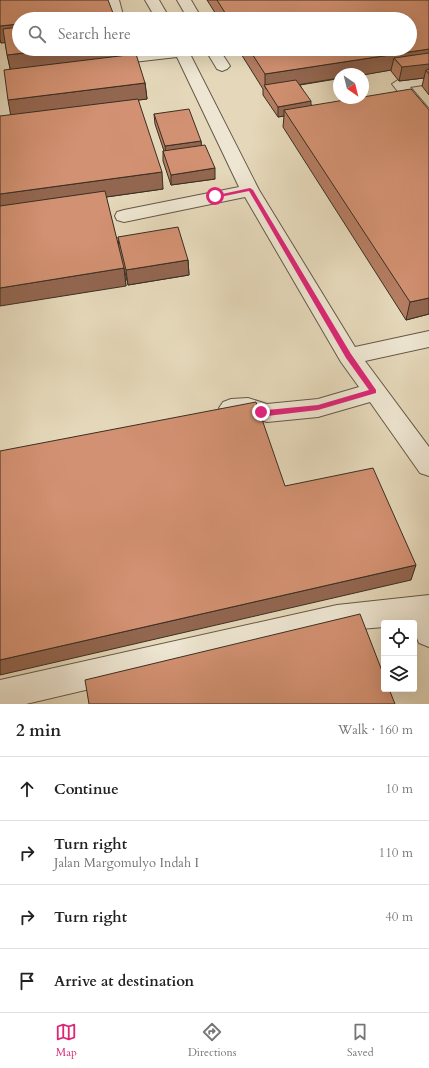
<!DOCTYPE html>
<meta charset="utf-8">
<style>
:root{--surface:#fff;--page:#f2f2f2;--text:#222;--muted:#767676;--line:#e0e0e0;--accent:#db2777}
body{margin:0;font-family:Cardo,serif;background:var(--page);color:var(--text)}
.controls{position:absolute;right:12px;bottom:12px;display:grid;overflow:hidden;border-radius:4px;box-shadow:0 4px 16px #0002}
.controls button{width:36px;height:36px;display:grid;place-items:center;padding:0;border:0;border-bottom:1px solid var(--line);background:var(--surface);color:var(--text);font:20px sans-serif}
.compass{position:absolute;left:333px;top:68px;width:36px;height:36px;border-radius:50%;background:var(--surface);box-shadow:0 4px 16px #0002;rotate:145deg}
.stop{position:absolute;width:12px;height:12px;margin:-9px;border:3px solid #db2777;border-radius:50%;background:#fff}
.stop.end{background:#db2777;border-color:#fff;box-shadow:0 1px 4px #0008}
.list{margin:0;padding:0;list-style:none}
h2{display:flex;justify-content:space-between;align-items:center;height:52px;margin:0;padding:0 16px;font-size:17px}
h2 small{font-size:13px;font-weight:400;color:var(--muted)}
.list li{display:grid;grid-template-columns:26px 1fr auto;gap:12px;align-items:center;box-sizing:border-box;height:64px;padding:0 16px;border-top:1px solid var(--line)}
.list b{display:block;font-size:15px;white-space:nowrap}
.list p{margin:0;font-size:13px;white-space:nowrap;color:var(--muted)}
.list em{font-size:13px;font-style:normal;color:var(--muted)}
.icon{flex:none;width:22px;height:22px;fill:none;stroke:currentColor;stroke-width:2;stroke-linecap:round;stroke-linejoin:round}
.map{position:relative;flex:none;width:429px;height:704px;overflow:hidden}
.search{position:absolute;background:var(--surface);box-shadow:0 4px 16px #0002;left:12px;right:12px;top:12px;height:44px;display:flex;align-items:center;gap:10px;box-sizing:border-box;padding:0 14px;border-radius:22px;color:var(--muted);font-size:15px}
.sheet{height:308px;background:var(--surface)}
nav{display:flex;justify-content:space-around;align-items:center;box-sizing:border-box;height:56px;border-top:1px solid var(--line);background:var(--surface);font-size:11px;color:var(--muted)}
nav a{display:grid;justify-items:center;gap:2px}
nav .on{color:var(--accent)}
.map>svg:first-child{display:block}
</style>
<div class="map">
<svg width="429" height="704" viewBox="0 0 429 704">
<rect width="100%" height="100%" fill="#e5d8ba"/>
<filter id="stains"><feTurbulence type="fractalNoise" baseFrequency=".005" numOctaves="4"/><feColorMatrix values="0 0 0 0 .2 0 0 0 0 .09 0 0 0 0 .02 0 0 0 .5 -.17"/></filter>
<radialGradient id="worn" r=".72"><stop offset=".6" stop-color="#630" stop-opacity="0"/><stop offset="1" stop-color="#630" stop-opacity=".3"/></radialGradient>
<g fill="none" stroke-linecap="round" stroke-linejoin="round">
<g stroke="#645948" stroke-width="2">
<g id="minor">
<path d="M 105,0 L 119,0 L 124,19 L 110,19 Z"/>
<path d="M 145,0 L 159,0 L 170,19 L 156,19 Z"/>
<path d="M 177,0 L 191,0 L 202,19 L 188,19 Z"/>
<path d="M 170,49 L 187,49 L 189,52 L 259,190 L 355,347 L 429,331 L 429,347 L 365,361 L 429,447 L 429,476 L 420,473 L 370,402 L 318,417 L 267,422 L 248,416 L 231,417 L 223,414 L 219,408 L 223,402 L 231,399 L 248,398 L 267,404 L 318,399 L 359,387 L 341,362 L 245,197 L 124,222 L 117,220 L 115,216 L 117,212 L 124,210 L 239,187 L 177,57 L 107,65 L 102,64 L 100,61 L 102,58 L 107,57 Z"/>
<path d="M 205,49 L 219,49 L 230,66 L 227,69 L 222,71 L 217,69 Z"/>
<path d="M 429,74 L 429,84 L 410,87 L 429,109 L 429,125 L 423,123 L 392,84 L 398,80 Z"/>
<path d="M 429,595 L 429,647 L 419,643 L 414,631 L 414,623 L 384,623 L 384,627 L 337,631 L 26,704 L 0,704 L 0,680 L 337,605 Z"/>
</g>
</g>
<use href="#minor" fill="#eee6d2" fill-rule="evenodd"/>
</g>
<g fill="#b57d62" stroke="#392f22">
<path d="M 0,0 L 113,13 L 113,16 L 19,49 L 128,49 L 129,55 L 145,83 L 147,99 L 138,100 L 163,189 L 106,197 L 119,250 L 118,237 L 188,260 L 189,275 L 128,285 L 124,268 L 126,286 L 11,115 L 10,69 L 5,42 L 1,43 L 0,39 Z"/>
<path d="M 207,0 L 429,0 L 429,95 L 422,86 L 424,78 L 399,81 L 391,71 L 391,70 L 300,85 L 429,314 L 406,320 L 283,127 L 284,116 L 278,117 L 263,95 L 263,89 L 238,49 L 410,49 L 410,19 L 219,19 Z"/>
<path d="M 154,114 L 201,141 L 201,146 L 215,179 L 171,185 L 163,161 L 163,151 L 164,151 L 155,124 Z"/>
</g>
<g fill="#936650" stroke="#392f22">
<path d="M 113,13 L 113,19 L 64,19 Z"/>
<path d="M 19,24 L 19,41 L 1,43 L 0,39 L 0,26 Z"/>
<path d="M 58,49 L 128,49 L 129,57 L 11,72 L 7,55 Z"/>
<path d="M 429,49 L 429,74 L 426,70 L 424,78 L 399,81 L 402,67 L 394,58 L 391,70 L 363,75 L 363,74 L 339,74 L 339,78 L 267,90 L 265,87 L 265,74 Z"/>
<path d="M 145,83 L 147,99 L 11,117 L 8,100 Z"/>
<path d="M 311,101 L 311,111 L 284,110 L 284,116 L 278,117 L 278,107 Z"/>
<path d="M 201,141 L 202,151 L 166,156 L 165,146 Z"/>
<path d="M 215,168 L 215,179 L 171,185 L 171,175 Z"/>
<path d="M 162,172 L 163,189 L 0,212 L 0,194 Z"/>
<path d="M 188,260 L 189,275 L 128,285 L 126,270 Z"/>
<path d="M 124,268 L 126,286 L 0,306 L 0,288 Z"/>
<path d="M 429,298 L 429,314 L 406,320 L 410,302 Z"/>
<path d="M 416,565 L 411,580 L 0,675 L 0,660 Z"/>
</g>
<g fill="#d29172" stroke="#392f22">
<path d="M 0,0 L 108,0 L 113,13 L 64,19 L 19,19 L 19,24 L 0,26 Z"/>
<path d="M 217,0 L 429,0 L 429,49 L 265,74 L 249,49 L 410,49 L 410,19 L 229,19 Z"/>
<path d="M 118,16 L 119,19 L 90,19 Z"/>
<path d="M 19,27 L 19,49 L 58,49 L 7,55 L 3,29 Z"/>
<path d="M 429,53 L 429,64 L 402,67 L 394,58 Z"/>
<path d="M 136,54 L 145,83 L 8,100 L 4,70 Z"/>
<path d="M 429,69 L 429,74 L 426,70 Z"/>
<path d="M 296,80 L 311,101 L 278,107 L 264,85 Z"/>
<path d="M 411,89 L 429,110 L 429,298 L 410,302 L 284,110 L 357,98 L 363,98 L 363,97 Z"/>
<path d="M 138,99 L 162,172 L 0,194 L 0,116 Z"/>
<path d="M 189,109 L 201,141 L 165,146 L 154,114 Z"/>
<path d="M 205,145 L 215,168 L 171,175 L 163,151 Z"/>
<path d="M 105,191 L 124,268 L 0,288 L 0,206 Z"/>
<path d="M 178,227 L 188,260 L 126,270 L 118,237 Z"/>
<path d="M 256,402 L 285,486 L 373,468 L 416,565 L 0,660 L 0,451 Z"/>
<path d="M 360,614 L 384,676 L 384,689 L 389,689 L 395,704 L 89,704 L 85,680 Z"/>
</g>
<path fill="#db2777" d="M 250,188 L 253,190 L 351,354 L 376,390 L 376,393 L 318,410 L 267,416 L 258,413 L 257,412 L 261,409 L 267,410 L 318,405 L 369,390 L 346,358 L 249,191 L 215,198 L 213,196 Z"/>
<rect width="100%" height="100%" filter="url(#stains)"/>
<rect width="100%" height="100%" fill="url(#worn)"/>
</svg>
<div class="controls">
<button><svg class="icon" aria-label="locate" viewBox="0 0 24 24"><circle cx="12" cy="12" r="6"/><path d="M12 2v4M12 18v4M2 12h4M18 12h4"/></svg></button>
<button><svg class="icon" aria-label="layers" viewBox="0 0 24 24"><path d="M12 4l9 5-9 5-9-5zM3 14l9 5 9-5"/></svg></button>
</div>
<svg class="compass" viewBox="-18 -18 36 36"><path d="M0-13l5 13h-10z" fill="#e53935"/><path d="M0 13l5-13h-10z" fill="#767676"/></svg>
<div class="stop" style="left:215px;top:196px"></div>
<div class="stop end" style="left:261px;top:412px"></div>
<div class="search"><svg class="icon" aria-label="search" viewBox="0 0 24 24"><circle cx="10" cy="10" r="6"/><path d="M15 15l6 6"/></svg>Search here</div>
</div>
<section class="sheet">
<h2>2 min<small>Walk · 160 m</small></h2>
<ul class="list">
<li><svg class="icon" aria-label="ahead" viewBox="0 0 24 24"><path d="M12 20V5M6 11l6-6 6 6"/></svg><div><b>Continue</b></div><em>10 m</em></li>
<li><svg class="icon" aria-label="right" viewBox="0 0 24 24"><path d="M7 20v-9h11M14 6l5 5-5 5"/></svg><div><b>Turn right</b><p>Jalan Margomulyo Indah I</p></div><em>110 m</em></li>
<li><svg class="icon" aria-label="right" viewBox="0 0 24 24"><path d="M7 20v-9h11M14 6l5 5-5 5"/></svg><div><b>Turn right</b></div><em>40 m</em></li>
<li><svg class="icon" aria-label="arrive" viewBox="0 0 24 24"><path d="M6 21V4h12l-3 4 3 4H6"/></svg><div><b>Arrive at destination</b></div></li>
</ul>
</section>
<nav>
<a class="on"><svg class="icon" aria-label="map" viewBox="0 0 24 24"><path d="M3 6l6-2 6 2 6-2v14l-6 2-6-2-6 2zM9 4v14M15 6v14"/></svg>Map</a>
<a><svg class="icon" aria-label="directions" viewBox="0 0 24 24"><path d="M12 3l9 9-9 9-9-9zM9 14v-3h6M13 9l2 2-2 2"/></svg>Directions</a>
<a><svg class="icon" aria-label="saved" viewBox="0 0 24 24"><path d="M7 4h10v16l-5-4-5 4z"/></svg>Saved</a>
</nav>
